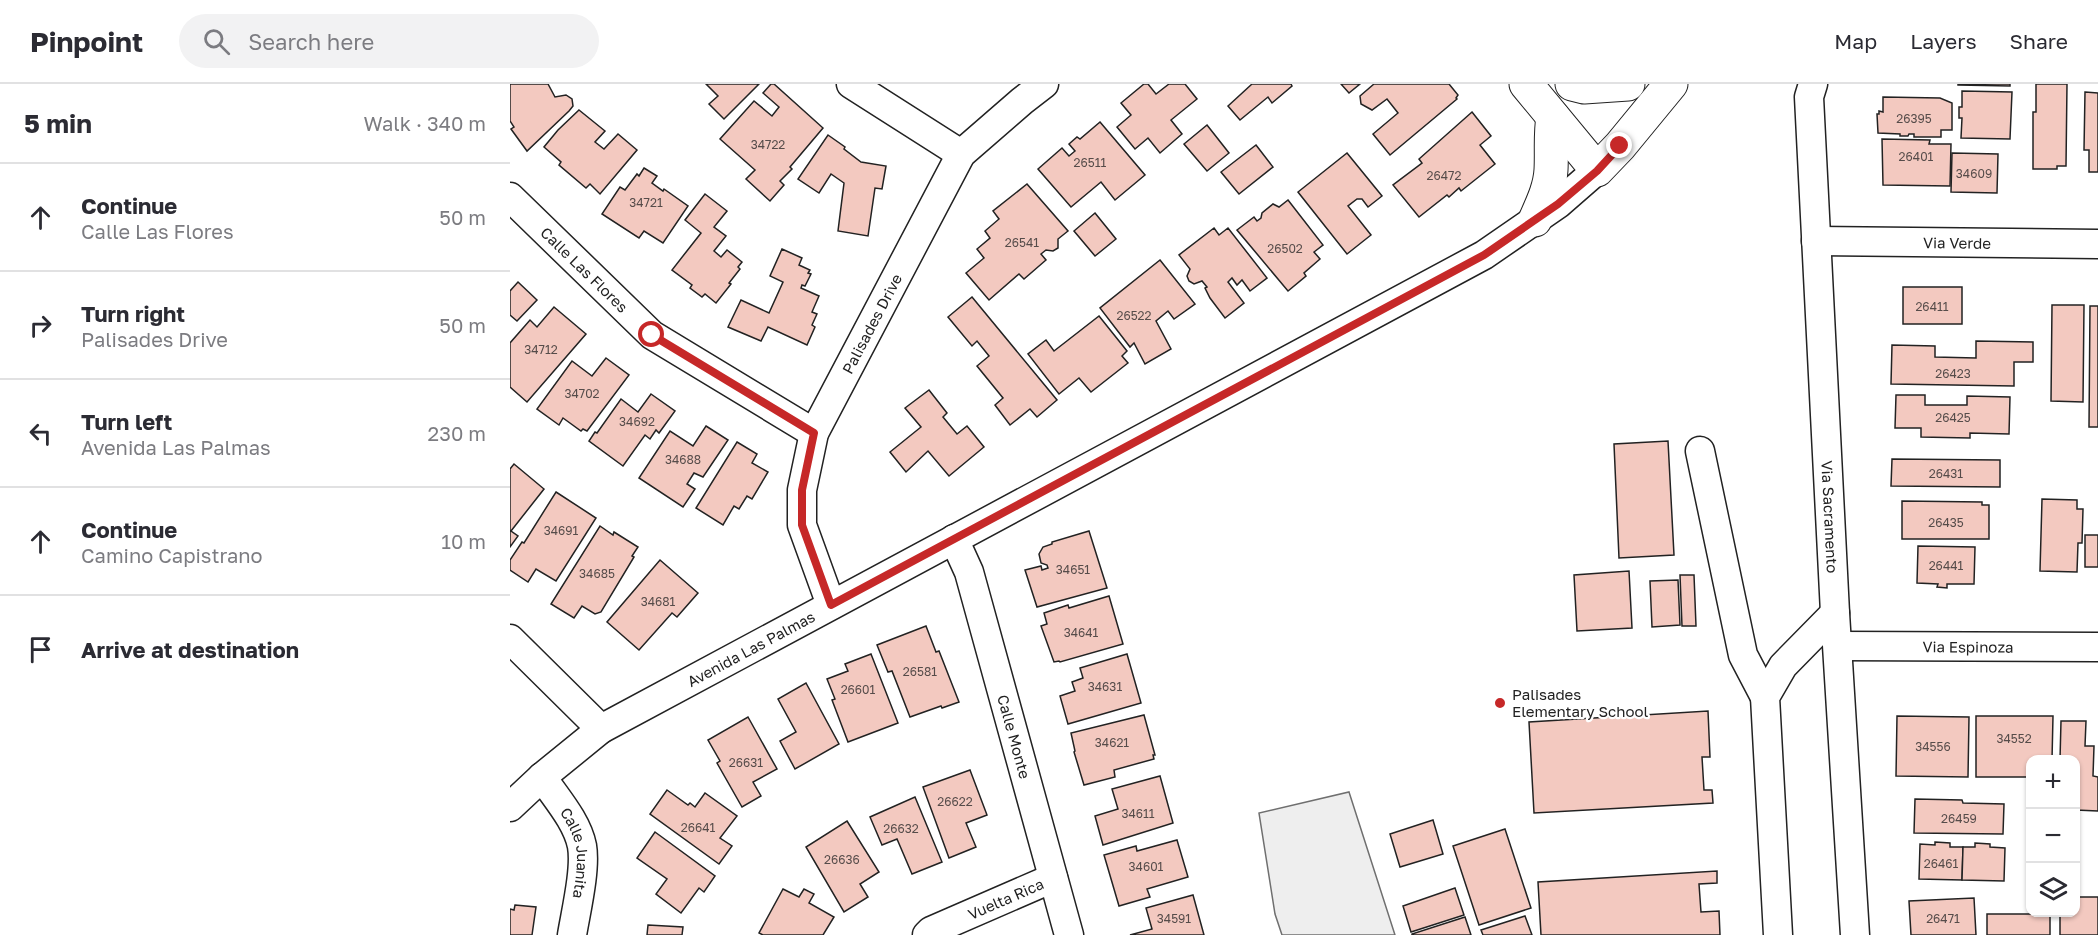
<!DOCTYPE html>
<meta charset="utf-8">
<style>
:root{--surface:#fff;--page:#f2f2f3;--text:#2b2b33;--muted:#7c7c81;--line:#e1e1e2}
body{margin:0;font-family:"Golos Text",sans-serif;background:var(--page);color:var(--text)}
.controls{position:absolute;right:18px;bottom:18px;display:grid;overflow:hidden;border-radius:12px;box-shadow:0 2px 4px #0004}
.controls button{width:54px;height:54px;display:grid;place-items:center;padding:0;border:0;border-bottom:2px solid var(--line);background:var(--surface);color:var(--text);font:30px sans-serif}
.stop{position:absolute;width:18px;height:18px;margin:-14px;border:4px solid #c62828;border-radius:50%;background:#fff}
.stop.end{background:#c62828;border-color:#fff;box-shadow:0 2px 6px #0008}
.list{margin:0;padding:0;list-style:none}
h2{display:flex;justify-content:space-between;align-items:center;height:78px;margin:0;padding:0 24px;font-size:26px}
h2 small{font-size:20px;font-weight:400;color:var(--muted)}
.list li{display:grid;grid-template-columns:39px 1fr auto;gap:18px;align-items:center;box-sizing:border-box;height:108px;padding:0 24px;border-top:2px solid var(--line)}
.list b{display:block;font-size:22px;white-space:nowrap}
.list p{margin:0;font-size:20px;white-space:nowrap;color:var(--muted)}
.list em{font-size:20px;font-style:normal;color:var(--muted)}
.icon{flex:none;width:33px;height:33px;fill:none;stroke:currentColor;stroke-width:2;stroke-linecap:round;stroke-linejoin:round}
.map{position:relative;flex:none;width:1588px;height:851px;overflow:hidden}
header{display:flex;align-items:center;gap:36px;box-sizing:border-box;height:84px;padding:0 30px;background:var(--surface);border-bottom:2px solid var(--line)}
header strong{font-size:28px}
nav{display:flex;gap:33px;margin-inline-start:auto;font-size:21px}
.search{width:420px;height:54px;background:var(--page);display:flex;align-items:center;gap:15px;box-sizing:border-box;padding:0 21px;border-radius:33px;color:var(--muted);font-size:22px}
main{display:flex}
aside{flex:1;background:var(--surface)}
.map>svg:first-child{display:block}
</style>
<header>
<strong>Pinpoint</strong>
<div class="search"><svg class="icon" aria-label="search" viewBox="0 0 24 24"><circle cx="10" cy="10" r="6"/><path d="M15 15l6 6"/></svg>Search here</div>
<nav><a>Map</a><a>Layers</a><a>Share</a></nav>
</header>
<main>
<aside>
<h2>5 min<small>Walk · 340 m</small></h2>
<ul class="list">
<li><svg class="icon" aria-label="ahead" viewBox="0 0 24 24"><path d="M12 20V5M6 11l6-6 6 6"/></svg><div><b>Continue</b><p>Calle Las Flores</p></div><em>50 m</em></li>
<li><svg class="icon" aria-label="right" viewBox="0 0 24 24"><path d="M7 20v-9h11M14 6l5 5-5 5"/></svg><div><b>Turn right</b><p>Palisades Drive</p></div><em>50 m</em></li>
<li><svg class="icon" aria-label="left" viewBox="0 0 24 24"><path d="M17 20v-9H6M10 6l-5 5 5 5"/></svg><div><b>Turn left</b><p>Avenida Las Palmas</p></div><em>230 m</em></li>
<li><svg class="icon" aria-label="ahead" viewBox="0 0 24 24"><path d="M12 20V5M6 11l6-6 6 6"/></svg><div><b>Continue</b><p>Camino Capistrano</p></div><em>10 m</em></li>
<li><svg class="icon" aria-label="arrive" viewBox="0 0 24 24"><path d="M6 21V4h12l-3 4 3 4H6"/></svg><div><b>Arrive at destination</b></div></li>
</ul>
</aside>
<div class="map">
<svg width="1588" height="851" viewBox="0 0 1588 851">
<rect width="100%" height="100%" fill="#fff"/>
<path fill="#eee" stroke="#6f6f6f" stroke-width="1.5" d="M 839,708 L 885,851 L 772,851 L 765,830 L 749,729 Z"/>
<g fill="#f3c9c0" stroke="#222" stroke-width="1.5">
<path d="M 0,0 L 38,0 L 45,13 L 56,11 L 62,15 L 63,22 L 59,27 L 17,67 L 1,45 L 4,43 L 0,37 Z"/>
<path d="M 196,0 L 249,0 L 214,35 L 199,20 L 208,12 Z"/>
<path d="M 261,0 L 264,0 L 313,44 L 280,83 L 282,85 L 270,97 L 274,101 L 260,117 L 236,95 L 245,86 L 210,55 L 244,17 L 262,32 L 269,23 L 253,9 Z"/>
<path d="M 634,0 L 638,0 L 646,10 L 659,0 L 675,0 L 687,15 L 661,36 L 672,50 L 650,69 L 638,54 L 625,65 L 607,43 L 621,31 L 611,19 Z"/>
<path d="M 742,0 L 781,0 L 782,2 L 762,19 L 758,13 L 730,36 L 718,22 Z"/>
<path d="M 831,0 L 850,0 L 839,9 Z"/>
<path d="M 864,0 L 939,0 L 948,11 L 946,14 L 947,15 L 880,71 L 863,50 L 888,29 L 877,15 L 862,26 L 851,20 L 850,12 Z"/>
<path d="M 1448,0 L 1500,0 L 1500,2 L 1448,1 Z"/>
<path d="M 1526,0 L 1557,0 L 1556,82 L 1547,82 L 1547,85 L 1523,85 L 1523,28 L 1526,28 Z"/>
<path d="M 1452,7 L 1502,8 L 1500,55 L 1451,54 L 1452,34 L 1449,34 L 1449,23 L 1452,23 Z"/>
<path d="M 1575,8 L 1588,9 L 1588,88 L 1579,88 L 1579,66 L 1574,66 Z"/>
<path d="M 1373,13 L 1430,14 L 1442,19 L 1442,46 L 1431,46 L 1431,53 L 1404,53 L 1404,50 L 1399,50 L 1398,52 L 1390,52 L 1390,50 L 1368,49 L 1367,30 L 1369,30 L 1369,27 L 1373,28 Z"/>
<path d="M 69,26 L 95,47 L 85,58 L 94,65 L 108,50 L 127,66 L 90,110 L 80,100 L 76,104 L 49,81 L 51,78 L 34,63 L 48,46 Z"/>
<path d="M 962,28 L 981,52 L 970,61 L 985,80 L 951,107 L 949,104 L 939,113 L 937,111 L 909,133 L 883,101 L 912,79 L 909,75 Z"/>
<path d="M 590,38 L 635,91 L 605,116 L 591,98 L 561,123 L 528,85 L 552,64 L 559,72 L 565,67 L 559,60 L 567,53 L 570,55 Z"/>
<path d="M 697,41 L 719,69 L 697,87 L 674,60 Z"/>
<path d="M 318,51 L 335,63 L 334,65 L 351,78 L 376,82 L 372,105 L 365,104 L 358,152 L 328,147 L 334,99 L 321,90 L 309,109 L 288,95 Z"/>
<path d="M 1372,55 L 1420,56 L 1419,60 L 1441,60 L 1440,102 L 1373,101 Z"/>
<path d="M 746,61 L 763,83 L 729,110 L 711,88 Z"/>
<path d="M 837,69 L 872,112 L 858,123 L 852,115 L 847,115 L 838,122 L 861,151 L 837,170 L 788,108 Z"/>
<path d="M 1442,69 L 1488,70 L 1487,109 L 1441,108 Z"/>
<path d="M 134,84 L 147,92 L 142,99 L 153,107 L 154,105 L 178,122 L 153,159 L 134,147 L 129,154 L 92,130 L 110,103 L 115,106 L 127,90 L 129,92 Z"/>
<path d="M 517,100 L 558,147 L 548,155 L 548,164 L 543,167 L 536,166 L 531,170 L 536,176 L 514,195 L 509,190 L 479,216 L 456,189 L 474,174 L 467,165 L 480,154 L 475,147 L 489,135 L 483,127 Z"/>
<path d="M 195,110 L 217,127 L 204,143 L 216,152 L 204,167 L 211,173 L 217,166 L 232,178 L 228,183 L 230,185 L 219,199 L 221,200 L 206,219 L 195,210 L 192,213 L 180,204 L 182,201 L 162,186 L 191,149 L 175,136 Z"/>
<path d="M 778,116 L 813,161 L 804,168 L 810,175 L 794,189 L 796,192 L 778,207 L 727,146 L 744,133 L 747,137 L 751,134 L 752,129 L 763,120 L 769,123 Z"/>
<path d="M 585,129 L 606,155 L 585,172 L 564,147 Z"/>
<path d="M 704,144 L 709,151 L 718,144 L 757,194 L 740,207 L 732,196 L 727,201 L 722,194 L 718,198 L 734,219 L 715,234 L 700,214 L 695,204 L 697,203 L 692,197 L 684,200 L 679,197 L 677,192 L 680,185 L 669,171 Z"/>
<path d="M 272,165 L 292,174 L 289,181 L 300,186 L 298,189 L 301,190 L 295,202 L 292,201 L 291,204 L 309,212 L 302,228 L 307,230 L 302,241 L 305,243 L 297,261 L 258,243 L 251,257 L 218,243 L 231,216 L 259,229 L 273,198 L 260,192 Z"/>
<path d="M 650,176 L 685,220 L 664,235 L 658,227 L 646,237 L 661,265 L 635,280 L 624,259 L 620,263 L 590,224 Z"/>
<path d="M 8,198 L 27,216 L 7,237 L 0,231 L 0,207 Z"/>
<rect x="1393" y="203" width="59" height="37"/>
<path d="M 462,213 L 547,316 L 527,333 L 520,325 L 500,341 L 485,321 L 493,314 L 467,282 L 479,272 L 467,257 L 462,262 L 438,233 Z"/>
<path d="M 1542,221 L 1574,221 L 1573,318 L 1541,317 Z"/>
<path d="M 1580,222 L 1588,222 L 1588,343 L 1579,343 Z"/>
<path d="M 44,223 L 76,250 L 17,318 L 0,303 L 0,259 L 20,236 L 27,243 Z"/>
<path d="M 589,232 L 617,267 L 612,272 L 618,279 L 581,308 L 569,294 L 549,310 L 518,270 L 536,256 L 544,267 Z"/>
<path d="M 1466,257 L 1523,258 L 1523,278 L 1504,278 L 1504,302 L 1381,300 L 1382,261 L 1425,262 L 1425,273 L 1466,274 Z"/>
<path d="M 96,274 L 119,291 L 77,347 L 73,345 L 71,347 L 53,334 L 49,341 L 27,325 L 62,277 L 82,292 Z"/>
<path d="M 419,306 L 437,329 L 433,333 L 447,350 L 457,342 L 474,363 L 439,392 L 418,367 L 396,388 L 380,368 L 411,343 L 395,324 Z"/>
<path d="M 141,310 L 165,327 L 149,349 L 146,346 L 140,355 L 135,351 L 113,382 L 79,357 L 85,348 L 87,349 L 111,315 L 128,328 Z"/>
<path d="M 1386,311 L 1415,311 L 1415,321 L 1457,321 L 1457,312 L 1500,313 L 1499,350 L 1460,349 L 1460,354 L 1411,353 L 1411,344 L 1385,344 Z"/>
<path d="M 196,342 L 218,356 L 193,393 L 184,389 L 177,400 L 185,405 L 173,423 L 129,394 L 160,347 L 183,362 Z"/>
<path d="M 1158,357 L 1164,471 L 1109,474 L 1104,360 Z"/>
<path d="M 227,358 L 247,370 L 242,379 L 258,388 L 242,415 L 237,412 L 229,425 L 224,422 L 213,441 L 186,424 Z"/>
<path d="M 1382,375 L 1490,376 L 1490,403 L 1381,402 Z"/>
<path d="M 4,380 L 34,405 L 1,447 L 8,452 L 0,463 L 0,385 Z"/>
<path d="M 46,408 L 86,434 L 46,497 L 26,485 L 18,498 L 0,486 L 0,476 L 12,458 L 14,459 Z"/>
<path d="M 1532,415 L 1567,416 L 1567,425 L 1573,425 L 1572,459 L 1568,459 L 1567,488 L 1530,487 Z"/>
<path d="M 1392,417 L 1472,418 L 1472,421 L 1479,421 L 1479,455 L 1392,455 Z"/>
<path d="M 90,442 L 103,451 L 104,448 L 128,463 L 122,472 L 124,473 L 91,528 L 85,530 L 72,522 L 64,534 L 41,520 Z"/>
<path d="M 579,447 L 597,504 L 527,523 L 515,486 L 531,482 L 532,486 L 538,484 L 537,481 L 531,479 L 529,470 L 533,463 L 542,460 L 542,458 Z"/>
<rect x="1575" y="451" width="13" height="32"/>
<path d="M 1408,462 L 1465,463 L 1464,500 L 1437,500 L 1437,504 L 1427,503 L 1428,500 L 1407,499 Z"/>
<path d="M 150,476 L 188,509 L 167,533 L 162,529 L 129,566 L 97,538 Z"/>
<path d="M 1119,487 L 1122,544 L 1067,547 L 1064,491 Z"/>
<path d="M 1170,491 L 1184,491 L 1186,542 L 1172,542 Z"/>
<path d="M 1168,496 L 1170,541 L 1142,543 L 1140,497 Z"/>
<path d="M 599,512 L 613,560 L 550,578 L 549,577 L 544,578 L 531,542 L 537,540 L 534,529 L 558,521 L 559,524 Z"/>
<path d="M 416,542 L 426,568 L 429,567 L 449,618 L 432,624 L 431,622 L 400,633 L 382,587 L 378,588 L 367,561 Z"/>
<path d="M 361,570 L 388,639 L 338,658 L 322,616 L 325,615 L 317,595 L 338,587 L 335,580 Z"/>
<path d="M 617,570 L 631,619 L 558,640 L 550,612 L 565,607 L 562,598 L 573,594 L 570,584 Z"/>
<path d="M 296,599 L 329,660 L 285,685 L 270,657 L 286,648 L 268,615 Z"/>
<path d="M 1198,627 L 1200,673 L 1192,673 L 1194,706 L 1202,706 L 1203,719 L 1024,729 L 1019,638 Z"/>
<path d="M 634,631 L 645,671 L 643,671 L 644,675 L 604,686 L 605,693 L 574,701 L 564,668 L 565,667 L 561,649 Z"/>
<path d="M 1387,632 L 1459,633 L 1458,693 L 1386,692 Z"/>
<path d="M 1466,632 L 1543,632 L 1542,676 L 1520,676 L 1520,693 L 1466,693 Z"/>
<path d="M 238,633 L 267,685 L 243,698 L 251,712 L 232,723 L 207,679 L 210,677 L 198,656 Z"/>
<path d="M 1551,637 L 1576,637 L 1575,662 L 1584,662 L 1583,692 L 1588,693 L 1588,727 L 1566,726 L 1566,676 L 1550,676 Z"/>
<path d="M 460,686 L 477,731 L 456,739 L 466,763 L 439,774 L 413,703 Z"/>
<path d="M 650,692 L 663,739 L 593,761 L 585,732 L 608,725 L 602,705 Z"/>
<path d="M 157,706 L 178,721 L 180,719 L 185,723 L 195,709 L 227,732 L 210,754 L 222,762 L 209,780 L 140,730 Z"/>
<path d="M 405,713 L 432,778 L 402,790 L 387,755 L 372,761 L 360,733 Z"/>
<path d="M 1405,715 L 1452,716 L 1453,719 L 1494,720 L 1493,750 L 1404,749 Z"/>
<path d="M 923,736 L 933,770 L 890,783 L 880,750 Z"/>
<path d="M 337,737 L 369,788 L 350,800 L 358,813 L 334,828 L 296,763 Z"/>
<path d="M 995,745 L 1021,824 L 969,841 L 943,762 Z"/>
<path d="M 145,748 L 205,792 L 194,808 L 189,804 L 171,829 L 146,810 L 157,795 L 127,774 Z"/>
<path d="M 667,756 L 678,793 L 637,805 L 640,813 L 609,822 L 594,771 L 626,762 L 627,767 Z"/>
<path d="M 1425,758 L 1440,759 L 1440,763 L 1453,763 L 1452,796 L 1409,795 L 1410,760 L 1425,761 Z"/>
<path d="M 1465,759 L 1480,760 L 1480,763 L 1495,764 L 1494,797 L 1452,796 L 1453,763 L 1465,763 Z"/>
<path d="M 1207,787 L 1207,799 L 1189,800 L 1191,828 L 1209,827 L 1210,851 L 1031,851 L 1028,798 Z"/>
<path d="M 945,804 L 954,831 L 901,848 L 893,822 Z"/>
<path d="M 273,805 L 289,813 L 294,805 L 304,810 L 299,819 L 324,833 L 313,851 L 253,851 L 249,849 Z"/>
<path d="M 683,811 L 694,851 L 620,851 L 642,845 L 636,824 Z"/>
<path d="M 1566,813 L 1588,813 L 1588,851 L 1550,851 L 1550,828 L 1566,828 Z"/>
<path d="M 1464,814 L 1466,851 L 1401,851 L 1399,817 Z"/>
<path d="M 5,821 L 26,823 L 22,851 L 0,851 L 0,825 L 4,826 Z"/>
<rect x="1477" y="830" width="63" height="21"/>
<path d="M 1015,832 L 1022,851 L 973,851 L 971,846 Z"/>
<path d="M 955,833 L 961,851 L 902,851 L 902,850 Z"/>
<path d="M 138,841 L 173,843 L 172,851 L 137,851 Z"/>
</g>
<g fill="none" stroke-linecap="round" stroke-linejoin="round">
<g stroke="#222" stroke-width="31">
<g id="minor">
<path d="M 341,0 L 451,70"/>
<path id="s1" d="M 1303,0 L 1299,13 L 1325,529 L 1345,851"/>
<path id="s2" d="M 0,113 L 142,251 L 304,349"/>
<path id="s3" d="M 1306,157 L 1588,160"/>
<path d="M 1190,367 L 1233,571 L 1255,613"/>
<path id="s4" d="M 444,455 L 459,488 L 559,851"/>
<path id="s5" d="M 321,521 L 292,441 L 292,406 L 304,349 L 451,70 L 512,17 L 534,0"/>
<path d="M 0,555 L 91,645"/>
<path id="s6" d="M 1328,562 L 1588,563"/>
<path id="s7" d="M 32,693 C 46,714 67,737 72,762 C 76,785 66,827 62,851"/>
<path id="s8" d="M 0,723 L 32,693 L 91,645 L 974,171 L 1048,120 L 1087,86"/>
<path id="s9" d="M 417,851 L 421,847 L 543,794"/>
<path d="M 1268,851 L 1255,613 L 1273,582 L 1325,529"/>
</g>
</g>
<g stroke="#222" stroke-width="35">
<g id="major">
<path d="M 1016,0 L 1087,86 L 1110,62 L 1161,0"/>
<path d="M 1062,0 L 1074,3 L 1118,0"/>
<path d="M 1025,136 C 1032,120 1040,104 1041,86 C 1042,68 1040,51 1043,33"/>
</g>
</g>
<use href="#minor" stroke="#fff" stroke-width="28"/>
<use href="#major" stroke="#fff" stroke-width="33"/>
</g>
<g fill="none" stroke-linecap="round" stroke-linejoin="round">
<path stroke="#c62828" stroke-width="8" d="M 142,251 L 304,349 L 292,406 L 292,441 L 321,521 L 974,171 L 1048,120 L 1087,87 L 1110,62"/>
</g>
<circle fill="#c62828" stroke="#fff" stroke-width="2" cx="990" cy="619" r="6"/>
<g text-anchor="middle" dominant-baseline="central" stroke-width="4.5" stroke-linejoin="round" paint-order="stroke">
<g font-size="12" fill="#564c4a">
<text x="1404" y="34">26395</text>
<text x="258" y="60">34722</text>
<text x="1406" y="72">26401</text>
<text x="580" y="78">26511</text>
<text x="1464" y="89">34609</text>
<text x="934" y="91">26472</text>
<text x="136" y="118">34721</text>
<text x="512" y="158">26541</text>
<text x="775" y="164">26502</text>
<text x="1422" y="222">26411</text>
<text x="624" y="231">26522</text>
<text x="31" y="265">34712</text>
<text x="1443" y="289">26423</text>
<text x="72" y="309">34702</text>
<text x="1443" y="333">26425</text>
<text x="127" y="337">34692</text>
<text x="173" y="375">34688</text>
<text x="1436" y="389">26431</text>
<text x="1436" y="438">26435</text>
<text x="51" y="446">34691</text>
<text x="1436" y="481">26441</text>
<text x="563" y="485">34651</text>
<text x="87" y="489">34685</text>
<text x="148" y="517">34681</text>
<text x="571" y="548">34641</text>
<text x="410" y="587">26581</text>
<text x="595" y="602">34631</text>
<text x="348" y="605">26601</text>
<text x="1504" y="654">34552</text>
<text x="602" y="658">34621</text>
<text x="1423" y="662">34556</text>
<text x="236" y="678">26631</text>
<text x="445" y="717">26622</text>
<text x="628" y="729">34611</text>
<text x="1449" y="734">26459</text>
<text x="188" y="743">26641</text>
<text x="391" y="744">26632</text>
<text x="332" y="775">26636</text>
<text x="1431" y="779">26461</text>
<text x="636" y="782">34601</text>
<text x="664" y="834">34591</text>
<text x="1433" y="834">26471</text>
</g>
<g font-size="15" fill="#222" stroke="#fff">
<text stroke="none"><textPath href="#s3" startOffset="141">Via Verde</textPath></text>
<text stroke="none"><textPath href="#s2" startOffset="104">Calle Las Flores</textPath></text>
<text stroke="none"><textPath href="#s5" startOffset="302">Palisades Drive</textPath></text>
<text stroke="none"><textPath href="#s1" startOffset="434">Via Sacramento</textPath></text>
<text stroke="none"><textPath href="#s6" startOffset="130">Via Espinoza</textPath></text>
<text stroke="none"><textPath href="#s8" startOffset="290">Avenida Las Palmas</textPath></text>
<text stroke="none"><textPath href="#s4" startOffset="207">Calle Monte</textPath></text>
<text stroke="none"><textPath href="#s7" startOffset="86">Calle Juanita</textPath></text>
<text stroke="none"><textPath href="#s9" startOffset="87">Vuelta Rica</textPath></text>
</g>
<g font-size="15" fill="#222" stroke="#fff" text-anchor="start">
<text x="1002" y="610">Palisades<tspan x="1002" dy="17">Elementary School</tspan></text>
</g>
</g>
</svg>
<div class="controls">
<button>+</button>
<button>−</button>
<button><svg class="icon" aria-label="layers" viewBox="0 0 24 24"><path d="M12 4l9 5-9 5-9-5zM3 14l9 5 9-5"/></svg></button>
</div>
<div class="stop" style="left:142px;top:251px"></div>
<div class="stop end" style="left:1110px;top:62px"></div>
</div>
</main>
